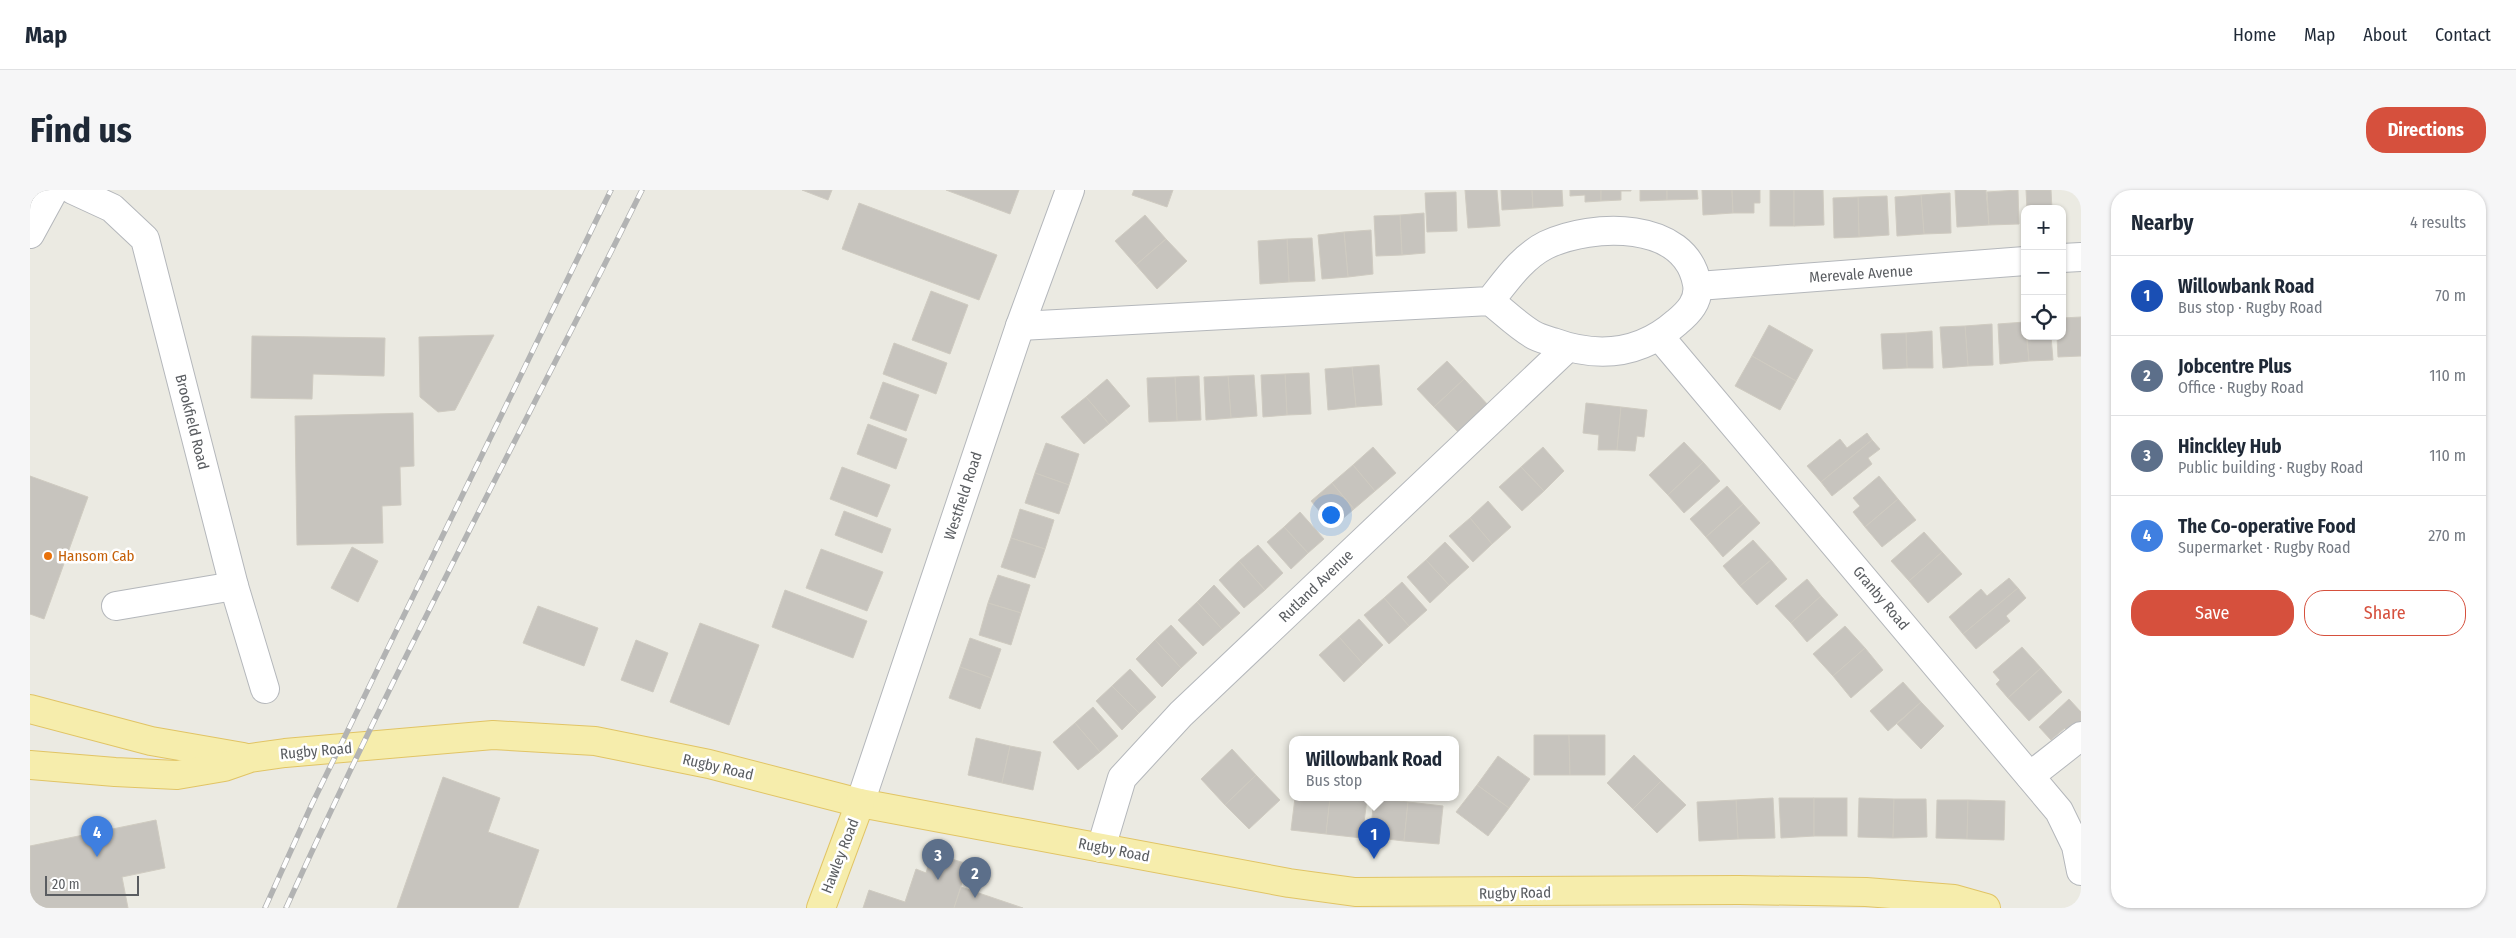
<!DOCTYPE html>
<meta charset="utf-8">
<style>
:root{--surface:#fff;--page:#f6f6f7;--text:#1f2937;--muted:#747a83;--line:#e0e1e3;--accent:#d6503d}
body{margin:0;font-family:"Fira Sans Condensed",sans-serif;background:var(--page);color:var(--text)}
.controls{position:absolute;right:15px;top:15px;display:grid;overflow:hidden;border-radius:10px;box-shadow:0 1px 4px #0004}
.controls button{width:45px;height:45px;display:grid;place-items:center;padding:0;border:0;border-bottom:1px solid var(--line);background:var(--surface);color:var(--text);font:25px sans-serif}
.scale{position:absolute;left:15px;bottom:12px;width:94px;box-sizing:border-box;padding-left:5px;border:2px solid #5a5d61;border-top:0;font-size:14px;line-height:18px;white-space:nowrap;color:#5a5d61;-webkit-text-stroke:4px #fff;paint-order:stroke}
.you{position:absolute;left:1300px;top:324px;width:18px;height:18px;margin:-12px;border:4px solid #fff;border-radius:50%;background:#1a73e8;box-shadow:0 0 0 8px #1a73e833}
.badge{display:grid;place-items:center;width:32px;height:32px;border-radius:50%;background:var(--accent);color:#fff;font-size:16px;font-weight:700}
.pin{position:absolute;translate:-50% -41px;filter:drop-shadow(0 1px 2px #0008)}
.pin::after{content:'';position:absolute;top:26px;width:18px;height:15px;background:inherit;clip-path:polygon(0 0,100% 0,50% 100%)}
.popup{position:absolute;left:1259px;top:546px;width:170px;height:65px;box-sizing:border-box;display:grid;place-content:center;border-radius:10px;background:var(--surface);filter:drop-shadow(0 1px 4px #0005);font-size:16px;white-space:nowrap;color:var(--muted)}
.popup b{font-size:19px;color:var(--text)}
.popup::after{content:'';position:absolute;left:50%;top:100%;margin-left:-10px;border:10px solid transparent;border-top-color:var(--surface)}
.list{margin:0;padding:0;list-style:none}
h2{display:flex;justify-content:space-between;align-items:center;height:65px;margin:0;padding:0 20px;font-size:21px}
h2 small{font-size:16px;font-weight:400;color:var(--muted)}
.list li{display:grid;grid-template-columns:32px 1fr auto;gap:15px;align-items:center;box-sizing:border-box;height:80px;padding:0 20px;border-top:1px solid var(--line)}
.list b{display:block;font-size:19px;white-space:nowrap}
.list p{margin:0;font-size:16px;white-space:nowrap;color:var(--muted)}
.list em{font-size:16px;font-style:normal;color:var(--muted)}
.actions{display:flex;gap:10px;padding:15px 20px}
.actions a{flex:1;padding:11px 0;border:1px solid var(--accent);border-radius:20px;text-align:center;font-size:18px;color:var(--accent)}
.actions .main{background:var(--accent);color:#fff}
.icon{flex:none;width:28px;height:28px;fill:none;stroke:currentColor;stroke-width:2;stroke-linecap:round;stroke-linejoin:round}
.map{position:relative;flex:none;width:2051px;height:718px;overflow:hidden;border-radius:20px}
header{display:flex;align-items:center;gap:30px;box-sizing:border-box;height:70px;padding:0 25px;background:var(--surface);border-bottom:1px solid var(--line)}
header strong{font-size:24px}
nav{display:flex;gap:28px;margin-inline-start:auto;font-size:18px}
.intro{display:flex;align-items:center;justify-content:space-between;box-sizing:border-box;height:120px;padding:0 30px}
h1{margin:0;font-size:35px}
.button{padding:12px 22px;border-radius:20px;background:var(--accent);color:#fff;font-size:18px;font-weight:700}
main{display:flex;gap:30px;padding:0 30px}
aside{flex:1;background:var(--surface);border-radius:20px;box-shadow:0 1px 4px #0004}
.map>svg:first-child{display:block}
</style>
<header>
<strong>Map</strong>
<nav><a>Home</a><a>Map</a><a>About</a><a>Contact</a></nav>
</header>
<div class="intro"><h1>Find us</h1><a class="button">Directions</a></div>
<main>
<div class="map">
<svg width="2051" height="718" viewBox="0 0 2051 718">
<rect width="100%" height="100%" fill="#ebeae2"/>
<g fill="#c7c4be" stroke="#cfcbc1">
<path d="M 772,0 L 802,0 L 798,10 Z"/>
<path d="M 916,0 L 989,0 L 980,24 Z"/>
<path d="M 1104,0 L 1143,0 L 1137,17 L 1102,5 Z"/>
<path d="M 1435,0 L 1467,0 L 1470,36 L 1438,38 Z"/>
<path d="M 1471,0 L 1502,0 L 1503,18 L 1472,20 Z"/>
<path d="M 1502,0 L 1532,0 L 1533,16 L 1503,18 Z"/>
<path d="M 1540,0 L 1571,0 L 1571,11 L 1555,12 L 1555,5 L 1540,6 Z"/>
<path d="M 1571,0 L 1601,0 L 1601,1 L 1591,1 L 1591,10 L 1571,11 Z"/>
<path d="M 1610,0 L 1637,0 L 1637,10 L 1610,11 Z"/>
<path d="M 1637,0 L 1667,0 L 1668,9 L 1637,10 Z"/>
<path d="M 1672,0 L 1702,0 L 1703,23 L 1673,25 Z"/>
<path d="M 1702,0 L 1730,0 L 1730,13 L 1724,13 L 1724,23 L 1703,23 Z"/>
<rect x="1740" y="0" width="24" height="36"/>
<path d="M 1764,0 L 1793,0 L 1794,35 L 1764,36 Z"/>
<path d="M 1925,0 L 1956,0 L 1959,35 L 1927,37 Z"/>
<path d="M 1988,0 L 1989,34 L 1959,35 L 1957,2 Z"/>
<path d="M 1996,0 L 2021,0 L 2022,19 L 1997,19 Z"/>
<path d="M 1426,2 L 1427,41 L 1397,42 L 1395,3 Z"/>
<path d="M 1920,3 L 1921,43 L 1894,44 L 1891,5 Z"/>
<path d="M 1891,5 L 1894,44 L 1867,46 L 1865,7 Z"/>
<path d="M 1857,6 L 1859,45 L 1829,47 L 1828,7 Z"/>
<path d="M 1828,7 L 1829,47 L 1804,48 L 1803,8 Z"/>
<path d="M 829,13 L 967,65 L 949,110 L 812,59 Z"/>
<path d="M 1394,23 L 1395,63 L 1372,65 L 1370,25 Z"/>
<path d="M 1115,25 L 1136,49 L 1106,75 L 1085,51 Z"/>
<path d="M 1370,25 L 1372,65 L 1346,66 L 1344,26 Z"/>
<path d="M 1341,40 L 1343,84 L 1318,87 L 1314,42 Z"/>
<path d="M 1314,42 L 1318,87 L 1292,89 L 1288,45 Z"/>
<path d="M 1282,48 L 1285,91 L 1259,92 L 1257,49 Z"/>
<path d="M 1136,49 L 1157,71 L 1127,99 L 1106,75 Z"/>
<path d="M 1257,49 L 1259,92 L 1230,94 L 1228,51 Z"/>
<path d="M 901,101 L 938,115 L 920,164 L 882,150 Z"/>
<path d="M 2051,127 L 2051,166 L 2028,167 L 2027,146 L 2032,146 L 2032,128 Z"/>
<path d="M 1995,132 L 1999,171 L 1970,174 L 1968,134 Z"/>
<path d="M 1962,134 L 1963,175 L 1938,176 L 1935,136 Z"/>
<path d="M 1739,135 L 1783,160 L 1766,191 L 1722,166 Z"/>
<path d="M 1935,136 L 1938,176 L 1913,178 L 1910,137 Z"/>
<path d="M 1902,141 L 1903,178 L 1877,178 L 1876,143 Z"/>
<path d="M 1876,143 L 1877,178 L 1853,179 L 1851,144 Z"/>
<path d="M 464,145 L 425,220 L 408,222 L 390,207 L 389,147 Z"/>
<path d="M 222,146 L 355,148 L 354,186 L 283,184 L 282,209 L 221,208 Z"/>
<path d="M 1997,146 L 2021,146 L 2023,170 L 1999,171 Z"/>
<path d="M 864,153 L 917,173 L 906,204 L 853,184 Z"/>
<path d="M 1722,166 L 1766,191 L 1750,220 L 1705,196 Z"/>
<path d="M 1417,171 L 1434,189 L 1404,217 L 1387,199 Z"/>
<path d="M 1349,175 L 1352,215 L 1326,217 L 1322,177 Z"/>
<path d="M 1322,177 L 1326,217 L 1298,220 L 1295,179 Z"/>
<path d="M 1279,183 L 1281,224 L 1257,225 L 1255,184 Z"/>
<path d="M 1255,184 L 1257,225 L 1233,227 L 1231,185 Z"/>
<path d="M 1224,185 L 1227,226 L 1201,228 L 1198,186 Z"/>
<path d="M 1169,186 L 1171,230 L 1147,231 L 1145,187 Z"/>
<path d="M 1198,186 L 1201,228 L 1176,230 L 1174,187 Z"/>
<path d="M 1145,187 L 1147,231 L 1119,232 L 1117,188 Z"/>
<path d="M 1077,189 L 1100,216 L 1079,234 L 1056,207 Z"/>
<path d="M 1434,189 L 1459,216 L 1429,243 L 1404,217 Z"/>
<path d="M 853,192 L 889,205 L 876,241 L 840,228 Z"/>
<path d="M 1056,207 L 1079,234 L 1054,254 L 1031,227 Z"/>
<path d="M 1556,213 L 1591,217 L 1587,260 L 1568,260 L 1569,245 L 1553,243 Z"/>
<path d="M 1591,217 L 1617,220 L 1614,247 L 1607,246 L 1605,261 L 1587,260 Z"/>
<path d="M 383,223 L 384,276 L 370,277 L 371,315 L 352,316 L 353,353 L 267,355 L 265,226 Z"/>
<path d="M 838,234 L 877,249 L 866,279 L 827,264 Z"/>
<path d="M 1837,243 L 1842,250 L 1791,292 L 1777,276 L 1810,249 L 1817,258 Z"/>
<path d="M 1842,250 L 1850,259 L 1838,268 L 1842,274 L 1802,306 L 1791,292 Z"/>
<path d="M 1654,252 L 1673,272 L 1638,305 L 1619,285 Z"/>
<path d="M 1016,253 L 1049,264 L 1039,295 L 1005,283 Z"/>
<path d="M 1343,257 L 1366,283 L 1345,301 L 1323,275 Z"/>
<path d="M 1513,257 L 1534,281 L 1514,301 L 1491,277 Z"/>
<path d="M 1673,272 L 1690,291 L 1654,323 L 1638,305 Z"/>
<path d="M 1323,275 L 1345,301 L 1324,319 L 1302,293 Z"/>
<path d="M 812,277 L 860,295 L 847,327 L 800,309 Z"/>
<path d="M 1491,277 L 1514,301 L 1492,321 L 1469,297 Z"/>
<path d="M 1005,283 L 1039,295 L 1029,324 L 995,313 Z"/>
<path d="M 0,286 L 58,307 L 14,429 L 0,424 Z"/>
<path d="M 1849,286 L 1868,309 L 1835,337 L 1823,322 L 1830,316 L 1823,308 Z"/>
<path d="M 1302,293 L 1324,319 L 1303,337 L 1281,311 Z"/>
<path d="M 1697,296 L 1713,314 L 1676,347 L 1660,329 Z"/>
<path d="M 1868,309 L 1886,330 L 1852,357 L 1835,337 Z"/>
<path d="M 1458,311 L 1481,337 L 1462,354 L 1440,328 Z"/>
<path d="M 1713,314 L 1730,333 L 1693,367 L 1676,347 Z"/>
<path d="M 990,319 L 1024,330 L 1015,359 L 981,348 Z"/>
<path d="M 814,321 L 861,339 L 852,363 L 805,345 Z"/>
<path d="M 1270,322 L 1294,349 L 1278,363 L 1254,337 Z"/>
<path d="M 1440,328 L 1462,354 L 1443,372 L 1419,346 Z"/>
<path d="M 1254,337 L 1278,363 L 1261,379 L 1237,352 Z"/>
<path d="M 1894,342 L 1912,362 L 1879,391 L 1861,371 Z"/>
<path d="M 981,348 L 1015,359 L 1005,388 L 971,377 Z"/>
<path d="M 1723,350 L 1741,370 L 1710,396 L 1693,376 Z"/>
<path d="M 1415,352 L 1439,377 L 1419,395 L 1396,370 Z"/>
<path d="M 1228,355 L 1253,383 L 1235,400 L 1209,371 Z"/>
<path d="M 322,357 L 348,371 L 328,412 L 301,398 Z"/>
<path d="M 791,359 L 853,382 L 837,421 L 776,398 Z"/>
<path d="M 1912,362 L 1932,384 L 1898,413 L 1879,391 Z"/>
<path d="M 1396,370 L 1419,395 L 1400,413 L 1377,387 Z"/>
<path d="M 1741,370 L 1757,389 L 1727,415 L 1710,396 Z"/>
<path d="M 1209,371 L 1235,400 L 1214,418 L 1189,390 Z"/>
<path d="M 968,385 L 1000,395 L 991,423 L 958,413 Z"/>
<path d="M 1979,388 L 1988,398 L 1933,444 L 1919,427 L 1951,399 L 1957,406 Z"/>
<path d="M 1777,389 L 1791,406 L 1761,433 L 1745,416 Z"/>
<path d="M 1372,392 L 1397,420 L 1379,436 L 1354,408 Z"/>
<path d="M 1184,395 L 1210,423 L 1192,439 L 1167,412 Z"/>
<path d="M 1988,398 L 1996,408 L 1976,426 L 1980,431 L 1946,459 L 1933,444 Z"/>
<path d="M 755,400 L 837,431 L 823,468 L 742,437 Z"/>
<path d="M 1791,406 L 1808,425 L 1777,452 L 1761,433 Z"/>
<path d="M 1354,408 L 1379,436 L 1359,454 L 1334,425 Z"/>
<path d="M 1167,412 L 1192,439 L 1173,456 L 1148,430 Z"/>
<path d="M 958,413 L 991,423 L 981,455 L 949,445 Z"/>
<path d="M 508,416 L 568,438 L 554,476 L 493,453 Z"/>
<path d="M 1329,429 L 1353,455 L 1333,474 L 1309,447 Z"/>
<path d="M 670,433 L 729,455 L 699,535 L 640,512 Z"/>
<path d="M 1141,435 L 1167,463 L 1151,478 L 1125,450 Z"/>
<path d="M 1815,436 L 1835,458 L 1803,486 L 1783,464 Z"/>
<path d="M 1309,447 L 1333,474 L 1314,492 L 1289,465 Z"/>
<path d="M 940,448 L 971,459 L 961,488 L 930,477 Z"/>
<path d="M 606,450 L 638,463 L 623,502 L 591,490 Z"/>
<path d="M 1125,450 L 1151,478 L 1132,497 L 1106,469 Z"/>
<path d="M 1992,457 L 2011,478 L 1978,508 L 1966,494 L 1970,490 L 1963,482 Z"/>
<path d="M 1835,458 L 1853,480 L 1821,508 L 1803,486 Z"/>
<path d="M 930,477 L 961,488 L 950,519 L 919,508 Z"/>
<path d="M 2011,478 L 2032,502 L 1999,531 L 1978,508 Z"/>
<path d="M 1100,479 L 1126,507 L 1109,523 L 1082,496 Z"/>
<path d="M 1873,492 L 1891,512 L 1858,541 L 1840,521 Z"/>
<path d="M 1082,496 L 1109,523 L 1092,540 L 1066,511 Z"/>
<path d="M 2039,509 L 2051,522 L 2051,540 L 2043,547 L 2035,538 L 2021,550 L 2009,537 Z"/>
<path d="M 1891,512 L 1914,536 L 1891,559 L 1867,534 Z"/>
<path d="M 1063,517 L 1088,546 L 1070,562 L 1045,533 Z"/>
<path d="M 1045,533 L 1070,562 L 1048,580 L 1023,552 Z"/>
<path d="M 1504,545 L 1539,545 L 1540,585 L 1504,585 Z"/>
<path d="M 1539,545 L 1575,545 L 1575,585 L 1540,585 Z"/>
<path d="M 946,548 L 980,556 L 972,593 L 938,585 Z"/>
<path d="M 980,556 L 1011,562 L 1003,600 L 972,593 Z"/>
<path d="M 1202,559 L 1226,585 L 1195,615 L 1171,589 Z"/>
<path d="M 1604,565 L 1631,591 L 1603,619 L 1577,593 Z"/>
<path d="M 1468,566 L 1500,589 L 1479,618 L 1447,595 Z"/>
<path d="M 1226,585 L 1250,610 L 1219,639 L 1195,615 Z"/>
<path d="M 413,587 L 470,608 L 458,642 L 509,660 L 488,718 L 367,718 Z"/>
<path d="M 1631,591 L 1656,615 L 1627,643 L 1603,619 Z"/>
<path d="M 1447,595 L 1479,618 L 1458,646 L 1426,622 Z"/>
<path d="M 1265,608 L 1300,608 L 1296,644 L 1261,640 Z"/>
<path d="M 1300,608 L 1337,609 L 1332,648 L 1296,644 Z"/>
<path d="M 1344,608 L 1378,612 L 1374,651 L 1340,647 Z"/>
<path d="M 1743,608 L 1745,648 L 1708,649 L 1706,610 Z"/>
<path d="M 1749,608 L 1784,608 L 1784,646 L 1751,648 Z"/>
<rect x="1784" y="608" width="33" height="38"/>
<path d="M 1829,608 L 1864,609 L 1863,648 L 1828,647 Z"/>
<path d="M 1864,609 L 1896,609 L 1897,647 L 1863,648 Z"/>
<path d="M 1706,610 L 1708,649 L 1669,651 L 1667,612 Z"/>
<path d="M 1907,610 L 1938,610 L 1937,649 L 1906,648 Z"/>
<path d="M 1938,610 L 1975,611 L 1974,650 L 1937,649 Z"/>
<path d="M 1378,612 L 1413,616 L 1409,654 L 1374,651 Z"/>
<path d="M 126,630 L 135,678 L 92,687 L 98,718 L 0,718 L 0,656 Z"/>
<path d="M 902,663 L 938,674 L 924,718 L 833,718 L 839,700 L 875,712 L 886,679 L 896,683 Z"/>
<path d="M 931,697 L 993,718 L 924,718 Z"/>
</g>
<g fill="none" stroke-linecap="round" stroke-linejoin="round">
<g stroke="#b4b7bb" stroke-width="30">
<g id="minor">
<path d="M 43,0 L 82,18 L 115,49 L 204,396 L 235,499"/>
<path d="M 0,44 L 24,0"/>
<path d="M 2032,68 L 2051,67"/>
<path d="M 1668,96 L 1995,71"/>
<path d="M 990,136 L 1460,111 C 1474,122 1487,135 1502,144 C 1508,148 1517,150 1523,152 C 1569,169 1611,164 1647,132 C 1658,123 1670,111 1667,94 C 1656,30 1562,33 1516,55 C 1492,67 1476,91 1460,111"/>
<path d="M 1630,147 L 2029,621 L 2046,656 L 2051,681"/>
<path d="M 86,416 L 204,396"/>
<path d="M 2000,586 L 2051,546"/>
<path d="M 830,613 L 990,136 L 1040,0"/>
<path d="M 1071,658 L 1092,588 L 1151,524 L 1537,158"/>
</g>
</g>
<g stroke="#e1c465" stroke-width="30">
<g id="major">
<path d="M 0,519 L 121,551 L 213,567"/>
<path d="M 0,575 L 85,582 L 147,585 L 194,577 L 220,568 L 255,563 L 463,545 L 565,551 L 679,574 L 830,613 L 1259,693 L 1325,702 L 1709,700 L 1836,702 L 1924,709 L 1956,718"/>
<path d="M 791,718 L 830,613"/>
</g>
</g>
<use href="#minor" stroke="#fff" stroke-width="28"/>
<use href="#major" stroke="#f6edac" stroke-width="28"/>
<g stroke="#b2b3b3" stroke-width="5.5">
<g id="rail">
<path d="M 235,718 L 282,614 L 581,0"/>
<path d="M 256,718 C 366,475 493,239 612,0"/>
</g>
</g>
<use href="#rail" stroke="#fff" stroke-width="4" stroke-dasharray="11" stroke-linecap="butt"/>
</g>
<circle fill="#e8710a" stroke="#fff" stroke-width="2" cx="18" cy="366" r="5"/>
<g text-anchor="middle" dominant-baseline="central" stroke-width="5" stroke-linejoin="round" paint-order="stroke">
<g font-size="15" fill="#5a5d61" stroke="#fff">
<text transform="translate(1831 84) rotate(-4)">Merevale Avenue</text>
<text transform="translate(162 232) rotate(76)">Brookfield Road</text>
<text transform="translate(933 306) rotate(-72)">Westfield Road</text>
<text transform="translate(1286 396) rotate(-44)">Rutland Avenue</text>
<text transform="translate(1851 408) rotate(50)">Granby Road</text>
<text transform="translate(286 561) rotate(-5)">Rugby Road</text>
<text transform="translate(688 577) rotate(13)">Rugby Road</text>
<text transform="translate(1084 660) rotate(11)">Rugby Road</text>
<text transform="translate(810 666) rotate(-69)">Hawley Road</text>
<text transform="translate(1485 703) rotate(-1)">Rugby Road</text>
</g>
<g font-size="15" fill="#c56008" stroke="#fff" text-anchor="start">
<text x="28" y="366">Hansom Cab</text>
</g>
</g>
</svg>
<div class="controls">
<button>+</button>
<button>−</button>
<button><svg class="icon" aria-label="locate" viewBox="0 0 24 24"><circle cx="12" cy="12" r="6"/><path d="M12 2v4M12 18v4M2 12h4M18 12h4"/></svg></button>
</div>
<div class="scale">20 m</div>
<div class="you"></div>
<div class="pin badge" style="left:1344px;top:669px;background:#1a4fb4">1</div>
<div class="popup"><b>Willowbank Road</b>Bus stop</div>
<div class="pin badge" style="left:945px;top:708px;background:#5c6f8a">2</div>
<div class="pin badge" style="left:908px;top:690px;background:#5c6f8a">3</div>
<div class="pin badge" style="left:67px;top:667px;background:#3f7fe0">4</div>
</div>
<aside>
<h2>Nearby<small>4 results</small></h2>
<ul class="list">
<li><span class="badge" style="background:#1a4fb4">1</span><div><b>Willowbank Road</b><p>Bus stop · Rugby Road</p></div><em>70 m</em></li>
<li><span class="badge" style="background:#5c6f8a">2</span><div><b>Jobcentre Plus</b><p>Office · Rugby Road</p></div><em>110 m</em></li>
<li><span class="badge" style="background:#5c6f8a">3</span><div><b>Hinckley Hub</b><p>Public building · Rugby Road</p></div><em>110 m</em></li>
<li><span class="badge" style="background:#3f7fe0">4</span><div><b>The Co-operative Food</b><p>Supermarket · Rugby Road</p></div><em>270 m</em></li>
</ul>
<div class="actions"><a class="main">Save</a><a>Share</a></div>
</aside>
</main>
